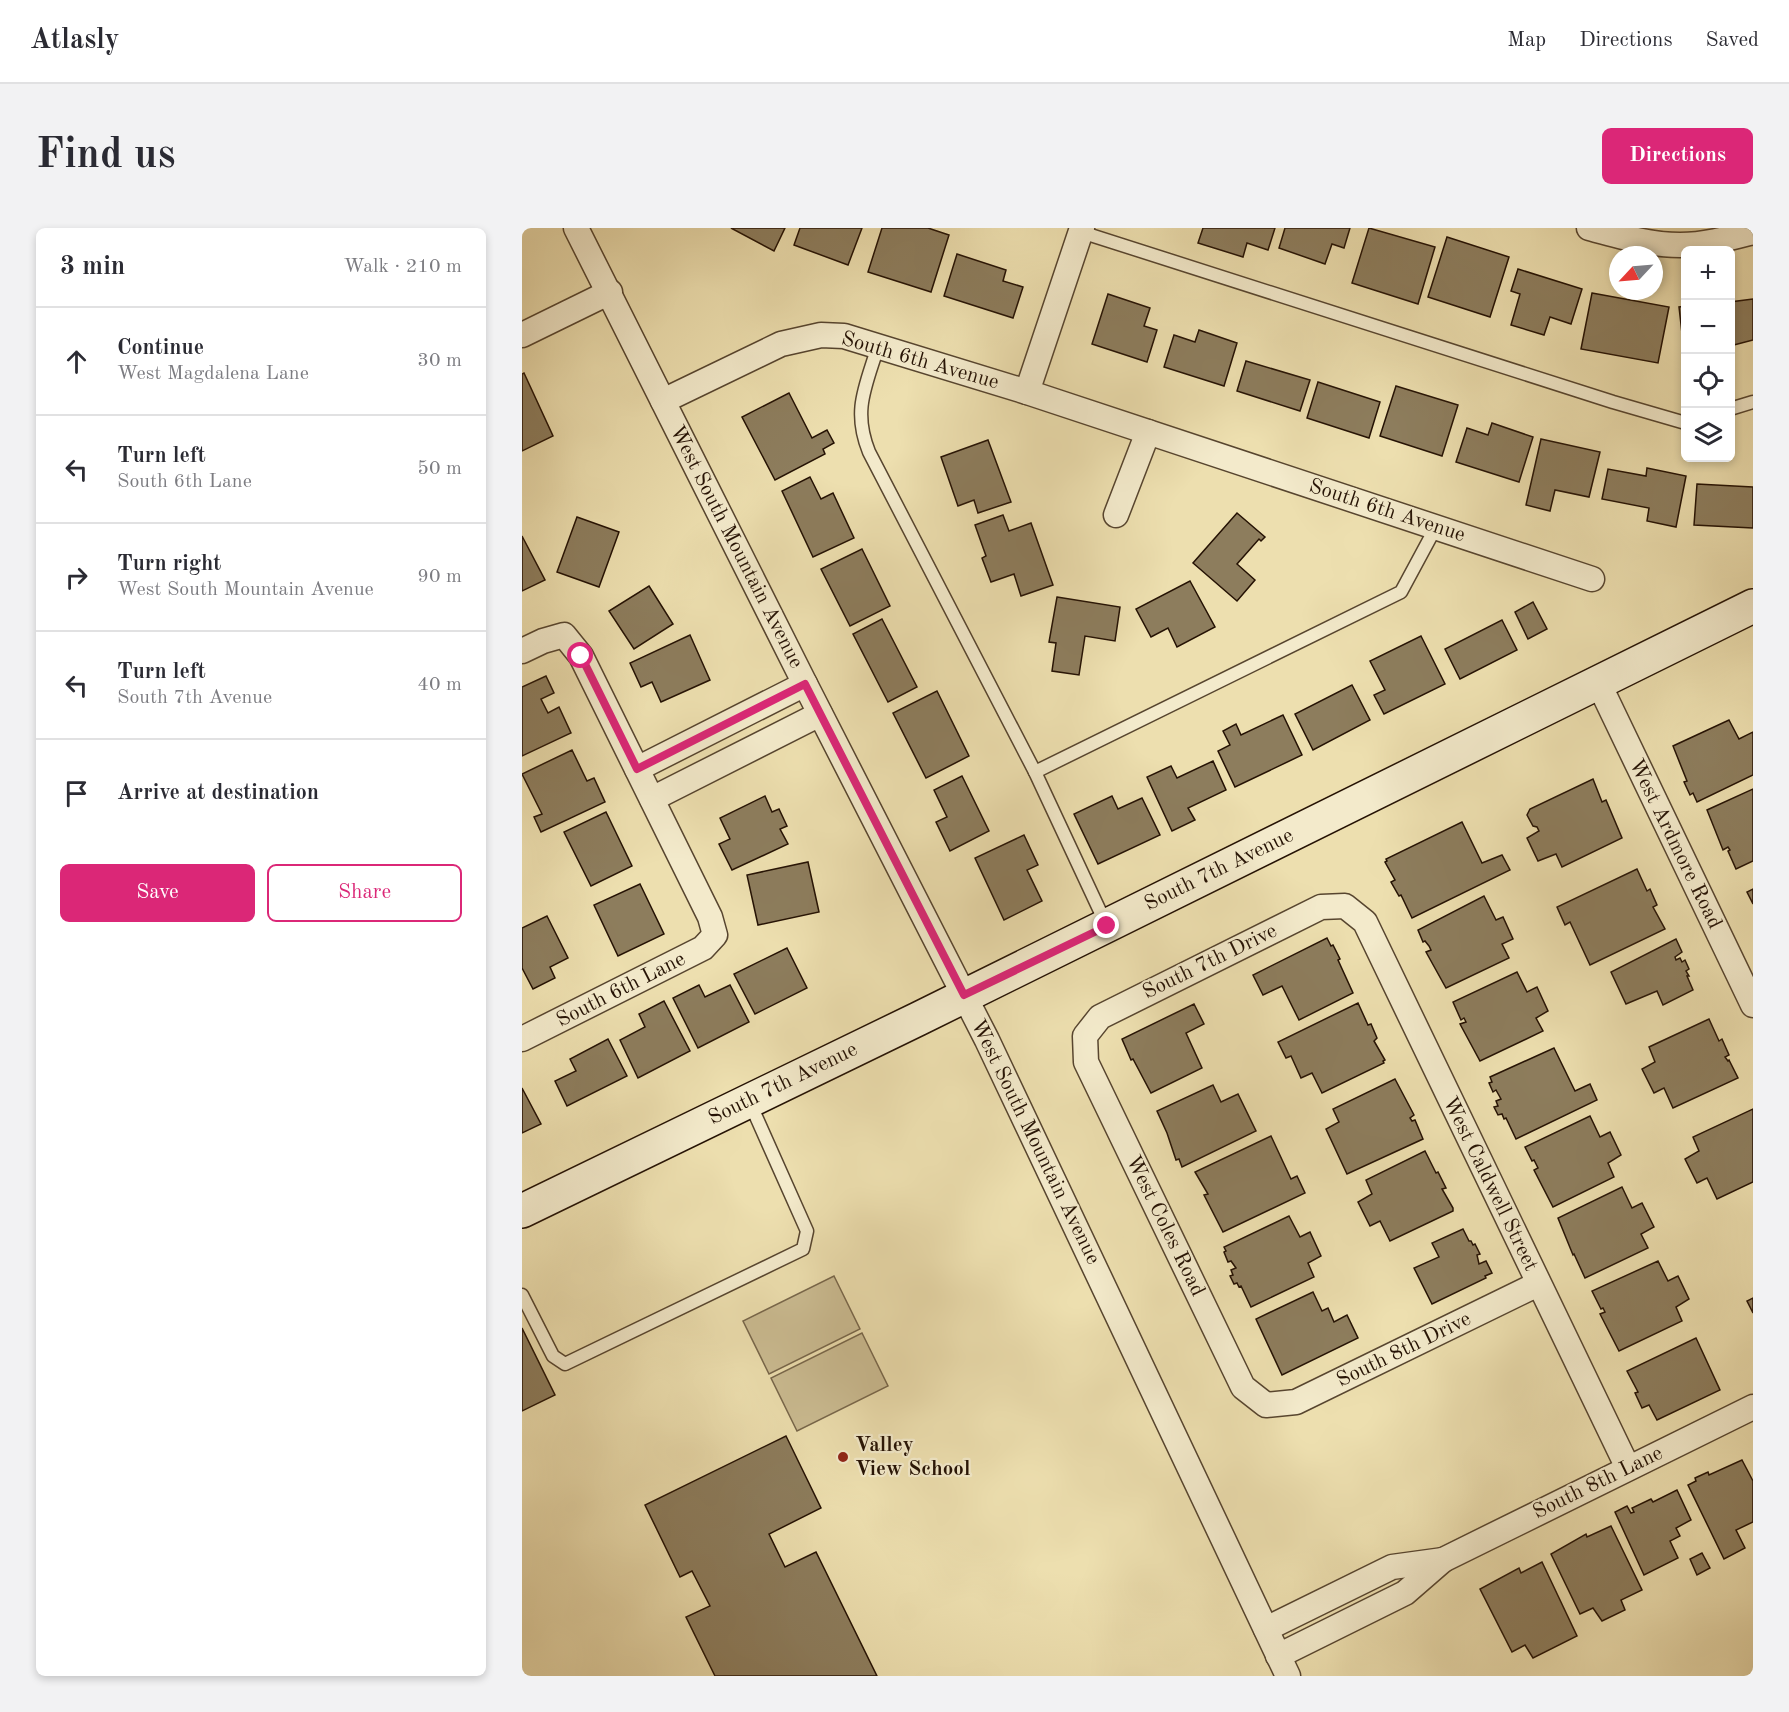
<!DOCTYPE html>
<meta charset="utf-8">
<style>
:root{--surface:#fff;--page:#f2f2f3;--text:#2b2b33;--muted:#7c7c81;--line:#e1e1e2;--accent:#db2777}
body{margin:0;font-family:"Old Standard TT",serif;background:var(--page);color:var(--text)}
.controls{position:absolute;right:18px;top:18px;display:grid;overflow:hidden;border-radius:9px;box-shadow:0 3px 9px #0003}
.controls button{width:54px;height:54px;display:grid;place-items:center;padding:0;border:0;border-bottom:2px solid var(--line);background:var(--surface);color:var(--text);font:30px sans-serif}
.compass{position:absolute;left:1087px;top:18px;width:54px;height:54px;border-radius:50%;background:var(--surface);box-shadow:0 3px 9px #0003;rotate:244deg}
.stop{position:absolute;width:18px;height:18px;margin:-14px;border:4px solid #db2777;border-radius:50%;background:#fff}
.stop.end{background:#db2777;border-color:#fff;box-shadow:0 2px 6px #0008}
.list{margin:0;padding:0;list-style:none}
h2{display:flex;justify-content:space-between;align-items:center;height:78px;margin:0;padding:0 24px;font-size:26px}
h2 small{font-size:20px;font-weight:400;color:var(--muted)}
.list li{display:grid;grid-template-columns:39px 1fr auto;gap:18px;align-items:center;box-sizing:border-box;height:108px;padding:0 24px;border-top:2px solid var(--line)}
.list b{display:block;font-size:22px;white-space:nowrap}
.list p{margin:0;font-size:20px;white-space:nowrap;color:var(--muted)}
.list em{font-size:20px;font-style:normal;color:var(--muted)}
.actions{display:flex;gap:12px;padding:18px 24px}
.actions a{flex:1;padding:14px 0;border:2px solid var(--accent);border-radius:9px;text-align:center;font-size:21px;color:var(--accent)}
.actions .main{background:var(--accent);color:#fff}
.icon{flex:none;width:33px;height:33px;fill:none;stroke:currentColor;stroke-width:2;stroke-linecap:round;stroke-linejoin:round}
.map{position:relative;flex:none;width:1231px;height:1448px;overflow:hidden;border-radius:9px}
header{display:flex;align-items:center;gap:36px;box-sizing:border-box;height:84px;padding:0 30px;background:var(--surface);border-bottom:2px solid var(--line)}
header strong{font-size:28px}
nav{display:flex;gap:33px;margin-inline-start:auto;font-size:21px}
.intro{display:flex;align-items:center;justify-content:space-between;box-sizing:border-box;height:144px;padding:0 36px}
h1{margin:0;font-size:42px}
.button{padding:15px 27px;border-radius:9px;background:var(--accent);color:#fff;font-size:21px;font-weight:700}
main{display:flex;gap:36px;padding:0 36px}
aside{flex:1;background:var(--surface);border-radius:9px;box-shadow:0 3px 9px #0003}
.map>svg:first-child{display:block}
</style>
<header>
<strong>Atlasly</strong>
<nav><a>Map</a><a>Directions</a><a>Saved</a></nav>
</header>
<div class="intro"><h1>Find us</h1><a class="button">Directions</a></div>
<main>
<aside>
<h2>3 min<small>Walk · 210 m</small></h2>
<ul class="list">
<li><svg class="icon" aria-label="ahead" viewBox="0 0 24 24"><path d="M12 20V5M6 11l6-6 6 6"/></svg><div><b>Continue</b><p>West Magdalena Lane</p></div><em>30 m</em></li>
<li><svg class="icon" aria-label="left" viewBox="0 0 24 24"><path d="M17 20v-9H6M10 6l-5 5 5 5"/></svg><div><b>Turn left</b><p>South 6th Lane</p></div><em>50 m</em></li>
<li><svg class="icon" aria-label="right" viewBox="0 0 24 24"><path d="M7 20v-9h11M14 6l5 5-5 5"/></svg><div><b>Turn right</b><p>West South Mountain Avenue</p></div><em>90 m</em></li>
<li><svg class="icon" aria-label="left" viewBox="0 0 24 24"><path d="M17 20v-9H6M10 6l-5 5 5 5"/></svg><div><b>Turn left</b><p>South 7th Avenue</p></div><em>40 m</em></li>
<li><svg class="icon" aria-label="arrive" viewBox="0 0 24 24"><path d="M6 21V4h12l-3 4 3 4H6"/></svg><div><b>Arrive at destination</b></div></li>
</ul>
<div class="actions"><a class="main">Save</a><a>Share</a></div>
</aside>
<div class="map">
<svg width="1231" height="1448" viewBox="0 0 1231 1448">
<rect width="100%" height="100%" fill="#eddfaf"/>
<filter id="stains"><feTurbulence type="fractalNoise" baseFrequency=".00333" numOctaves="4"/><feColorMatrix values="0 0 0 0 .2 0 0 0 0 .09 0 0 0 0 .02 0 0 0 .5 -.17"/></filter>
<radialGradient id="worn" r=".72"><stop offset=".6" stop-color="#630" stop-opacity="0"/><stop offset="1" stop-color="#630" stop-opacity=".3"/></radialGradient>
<g fill="#cbbc92" stroke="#78674b" stroke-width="1.5">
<path d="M 312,1048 L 338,1101 L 247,1146 L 221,1093 Z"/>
<path d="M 340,1105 L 366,1158 L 275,1203 L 249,1150 Z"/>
</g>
<g fill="#8d7d5d" stroke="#251204" stroke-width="1.5">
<path d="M 209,0 L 263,0 L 252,23 Z"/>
<path d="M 278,0 L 340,0 L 326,37 L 272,17 Z"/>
<path d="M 360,0 L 406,0 L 427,7 L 409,64 L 346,44 Z"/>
<path d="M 681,0 L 753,0 L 746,22 L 725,15 L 721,29 L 676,15 Z"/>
<path d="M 763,0 L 828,0 L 822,20 L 810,16 L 803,36 L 757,20 Z"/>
<path d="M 847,0 L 913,19 L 896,76 L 830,55 Z"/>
<path d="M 925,9 L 987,29 L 968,89 L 906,69 Z"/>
<path d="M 435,26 L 484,42 L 481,53 L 501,59 L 491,90 L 422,68 Z"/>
<path d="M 996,41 L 1060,61 L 1049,96 L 1028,89 L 1022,107 L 989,97 L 998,66 L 989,63 Z"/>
<path d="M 1070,65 L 1147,79 L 1136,135 L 1059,121 Z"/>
<path d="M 586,66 L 628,80 L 622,98 L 635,102 L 625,134 L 570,116 Z"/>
<path d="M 1231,71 L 1231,112 L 1208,118 L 1208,74 Z"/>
<path d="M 1164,78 L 1164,122 L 1162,123 L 1157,79 Z"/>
<path d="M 677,102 L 715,115 L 702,158 L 642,139 L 652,107 L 673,114 Z"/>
<path d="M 724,133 L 788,152 L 778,183 L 715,163 Z"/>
<path d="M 2,145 L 31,208 L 0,223 L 0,146 Z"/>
<path d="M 796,154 L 858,174 L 847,210 L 785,190 Z"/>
<path d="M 874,158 L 936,177 L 920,228 L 858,208 Z"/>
<path d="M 267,165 L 290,210 L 305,202 L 312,215 L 301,221 L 303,226 L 253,252 L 220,189 Z"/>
<path d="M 970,195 L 1011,209 L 997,254 L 934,234 L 945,200 L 966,207 Z"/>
<path d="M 1019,211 L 1078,224 L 1067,269 L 1033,262 L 1028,283 L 1004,277 Z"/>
<path d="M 466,212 L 489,274 L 456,285 L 452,272 L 436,278 L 419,229 Z"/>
<path d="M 1125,240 L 1164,248 L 1154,299 L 1125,293 L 1127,280 L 1080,271 L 1086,241 L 1124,248 Z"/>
<path d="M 288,249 L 299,271 L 311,265 L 332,310 L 291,329 L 260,263 Z"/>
<path d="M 1175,256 L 1231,259 L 1231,300 L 1172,297 Z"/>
<path d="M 715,285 L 743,309 L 739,313 L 737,311 L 715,336 L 733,352 L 715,373 L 671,335 Z"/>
<path d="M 481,287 L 487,303 L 509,295 L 531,357 L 499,368 L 492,346 L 469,354 L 460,330 L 464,328 L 453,297 Z"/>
<path d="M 55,289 L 97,304 L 77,359 L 35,344 Z"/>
<path d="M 0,308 L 23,352 L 0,363 Z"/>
<path d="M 340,321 L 368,378 L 328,398 L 299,341 Z"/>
<path d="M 668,353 L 693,399 L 655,419 L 646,400 L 629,409 L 614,381 Z"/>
<path d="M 127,358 L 151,396 L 112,421 L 87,383 Z"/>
<path d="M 535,369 L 598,379 L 593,413 L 563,408 L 557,447 L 530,443 L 534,415 L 527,414 Z"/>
<path d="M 1011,374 L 1025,401 L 1006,411 L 993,384 Z"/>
<path d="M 360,391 L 395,459 L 366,474 L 331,406 Z"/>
<path d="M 980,392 L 995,422 L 938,451 L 923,421 Z"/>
<path d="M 168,407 L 188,452 L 139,474 L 130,454 L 119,459 L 108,435 Z"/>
<path d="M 899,408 L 923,456 L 862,486 L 852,467 L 863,462 L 848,433 Z"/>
<path d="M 24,448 L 32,465 L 19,471 L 26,485 L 37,479 L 49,505 L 0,528 L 0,459 Z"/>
<path d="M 830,457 L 848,492 L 791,522 L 773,486 Z"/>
<path d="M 415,463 L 447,528 L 404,550 L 371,485 Z"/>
<path d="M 761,487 L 780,527 L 713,559 L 696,523 L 708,517 L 701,503 L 714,496 L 719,507 Z"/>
<path d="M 1207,492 L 1217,511 L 1231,504 L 1231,547 L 1175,574 L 1171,565 L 1168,567 L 1162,554 L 1165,553 L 1151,518 Z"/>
<path d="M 50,522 L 65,553 L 72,550 L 83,574 L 19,604 L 12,589 L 20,586 L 0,546 Z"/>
<path d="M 691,533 L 704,562 L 666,580 L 673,592 L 650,603 L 625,549 L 649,538 L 655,550 Z"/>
<path d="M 440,548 L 467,603 L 428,623 L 414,594 L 425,589 L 412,562 Z"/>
<path d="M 1071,551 L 1080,574 L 1084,572 L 1100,610 L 1040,639 L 1034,626 L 1016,633 L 1005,610 L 1017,603 L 1015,599 L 1011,598 L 1005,587 L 1008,581 Z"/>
<path d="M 1231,561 L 1231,633 L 1214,641 L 1206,623 L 1208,622 L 1206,619 L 1201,622 L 1185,582 Z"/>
<path d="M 243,568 L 250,584 L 257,581 L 265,598 L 258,601 L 266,616 L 210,642 L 197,616 L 208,611 L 198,590 Z"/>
<path d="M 590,568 L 596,581 L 620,570 L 638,607 L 576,636 L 552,586 Z"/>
<path d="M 84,584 L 110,638 L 69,658 L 42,604 Z"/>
<path d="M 940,594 L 960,635 L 980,627 L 988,642 L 890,690 L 879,667 L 877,668 L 869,654 L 873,652 L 863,634 L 865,633 L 864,631 Z"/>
<path d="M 502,607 L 516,637 L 505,642 L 520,673 L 482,692 L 453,630 Z"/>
<path d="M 286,634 L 297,684 L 236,697 L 225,647 Z"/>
<path d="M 1115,641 L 1125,663 L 1128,661 L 1135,677 L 1131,679 L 1143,701 L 1068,737 L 1048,694 L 1043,697 L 1035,679 Z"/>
<path d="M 118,656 L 142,706 L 96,728 L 72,677 Z"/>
<path d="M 1231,661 L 1231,676 L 1225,664 Z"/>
<path d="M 962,668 L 974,692 L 981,689 L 991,711 L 980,716 L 987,730 L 924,760 L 904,724 L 909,722 L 907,718 L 903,713 L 901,714 L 896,702 Z"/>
<path d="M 25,688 L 46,730 L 28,739 L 33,750 L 11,761 L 0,740 L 0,700 Z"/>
<path d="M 805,710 L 809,718 L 811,717 L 818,731 L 816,732 L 831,765 L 777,792 L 760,758 L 741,767 L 731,747 Z"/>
<path d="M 1154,711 L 1160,724 L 1153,729 L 1154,732 L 1158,730 L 1160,734 L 1163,732 L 1167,741 L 1164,743 L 1167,748 L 1165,748 L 1171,762 L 1141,777 L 1135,763 L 1104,776 L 1089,744 Z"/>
<path d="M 265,720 L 285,760 L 233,786 L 212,746 Z"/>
<path d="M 995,744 L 1005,764 L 1015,759 L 1026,783 L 1014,790 L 1021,803 L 958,833 L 938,796 L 944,794 L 942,790 L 939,792 L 931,774 Z"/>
<path d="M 177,757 L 183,769 L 208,757 L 227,794 L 176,820 L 151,770 Z"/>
<path d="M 142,773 L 168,823 L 116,850 L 98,812 L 123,799 L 117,786 Z"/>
<path d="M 836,775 L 846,797 L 849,796 L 855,810 L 852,813 L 863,832 L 861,833 L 862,835 L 800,865 L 790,845 L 779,850 L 769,828 L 764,830 L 756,814 Z"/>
<path d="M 672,776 L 682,796 L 664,805 L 680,840 L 629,865 L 611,831 L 609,832 L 600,811 Z"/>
<path d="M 1187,791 L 1197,813 L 1200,811 L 1207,827 L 1203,829 L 1206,833 L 1207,832 L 1216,850 L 1151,880 L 1142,860 L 1132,865 L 1120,841 L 1133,834 L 1127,819 Z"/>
<path d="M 86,811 L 105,848 L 45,878 L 33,853 L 54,843 L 48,831 Z"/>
<path d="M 1032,820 L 1053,863 L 1068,856 L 1075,872 L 994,911 L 984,890 L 982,891 L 980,886 L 976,887 L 972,879 L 976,878 L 974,873 L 979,871 L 974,862 L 971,864 L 967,855 L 970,854 L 968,849 Z"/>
<path d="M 873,851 L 892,887 L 888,890 L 890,893 L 893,892 L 901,911 L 825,946 L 804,901 L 817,894 L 811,881 Z"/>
<path d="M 691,857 L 699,874 L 716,866 L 734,903 L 660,939 L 657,931 L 654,932 L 645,905 L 635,883 Z"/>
<path d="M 0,860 L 19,896 L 0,905 Z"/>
<path d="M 1231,881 L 1231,954 L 1195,971 L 1185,950 L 1175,955 L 1163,931 L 1177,923 L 1171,909 Z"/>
<path d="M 1068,888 L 1078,909 L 1088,904 L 1099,927 L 1086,935 L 1092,949 L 1031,979 L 1012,942 L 1016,940 L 1012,932 L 1010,933 L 1003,919 Z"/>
<path d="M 749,908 L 769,951 L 775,948 L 783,965 L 701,1004 L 682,967 L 686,966 L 673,944 Z"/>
<path d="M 903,923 L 914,945 L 916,944 L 924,960 L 920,961 L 931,980 L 931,983 L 868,1013 L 858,993 L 848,998 L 836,974 L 850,966 L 844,952 Z"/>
<path d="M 1100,959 L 1110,980 L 1120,975 L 1132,999 L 1119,1006 L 1126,1020 L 1063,1050 L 1052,1026 L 1051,1027 L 1036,990 Z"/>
<path d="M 767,988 L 778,1009 L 788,1004 L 799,1028 L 786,1035 L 792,1049 L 729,1079 L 719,1058 L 717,1059 L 715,1055 L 712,1056 L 708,1048 L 711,1047 L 709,1042 L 714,1040 L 709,1033 L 706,1034 L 702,1024 L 704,1023 L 702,1019 Z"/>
<path d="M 941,1001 L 947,1013 L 949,1013 L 951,1017 L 953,1016 L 958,1026 L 955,1027 L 957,1036 L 964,1033 L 970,1045 L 963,1048 L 964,1050 L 910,1076 L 892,1040 L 917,1029 L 910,1015 Z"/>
<path d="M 1136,1033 L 1146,1053 L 1156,1048 L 1167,1071 L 1154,1079 L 1160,1093 L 1097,1123 L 1078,1086 L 1083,1084 L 1081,1080 L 1079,1081 L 1070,1063 Z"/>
<path d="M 791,1064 L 800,1083 L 806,1080 L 812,1094 L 825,1087 L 836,1110 L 760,1147 L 734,1091 Z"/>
<path d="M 1231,1070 L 1231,1085 L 1225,1073 Z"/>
<path d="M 0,1100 L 33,1167 L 0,1183 Z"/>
<path d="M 1174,1110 L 1198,1162 L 1135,1192 L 1127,1177 L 1120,1180 L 1113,1165 L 1116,1164 L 1105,1143 Z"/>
<path d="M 264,1208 L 299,1280 L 247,1306 L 263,1339 L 294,1324 L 355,1448 L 193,1448 L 164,1389 L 188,1378 L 170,1343 L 158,1349 L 123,1277 Z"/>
<path d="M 1220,1232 L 1231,1253 L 1231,1294 L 1214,1302 L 1223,1320 L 1202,1331 L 1166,1257 L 1174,1253 L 1173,1250 L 1186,1244 L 1187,1247 Z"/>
<path d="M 1155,1262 L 1169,1292 L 1154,1300 L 1158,1308 L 1148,1313 L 1156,1330 L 1122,1347 L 1093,1284 L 1105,1278 L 1109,1285 L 1112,1284 L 1110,1280 L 1129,1271 L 1131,1274 Z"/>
<path d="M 1089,1298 L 1120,1362 L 1099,1372 L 1103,1382 L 1080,1393 L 1071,1380 L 1058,1386 L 1029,1326 L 1064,1306 L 1065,1309 Z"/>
<path d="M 1180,1325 L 1188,1340 L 1175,1347 L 1168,1331 Z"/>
<path d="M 1020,1334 L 1055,1408 L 1011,1430 L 1003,1417 L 990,1424 L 958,1361 L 997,1340 L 999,1345 Z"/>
</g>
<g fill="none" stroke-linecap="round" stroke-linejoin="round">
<g stroke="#57452f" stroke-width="15">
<g id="lane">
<path d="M 556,3 L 1091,174 L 1160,194 L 1164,193"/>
<path d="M 356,118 C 344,158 330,182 347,224 L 513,544 L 584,696"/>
<path d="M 1208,181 L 1231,174"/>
<path d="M 513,544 L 879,364 L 914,299"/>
<path d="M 0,1067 L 31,1128 L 43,1136 L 281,1021 L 285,1003 L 228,875"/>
</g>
</g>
<g stroke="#57452f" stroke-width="27">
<g id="street">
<path d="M 54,0 L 283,456 L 465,812 L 766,1448"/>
<path d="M 1067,0 C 1097,8 1128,17 1158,17 C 1183,17 1208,10 1231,4"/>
<path d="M 0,107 L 88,64"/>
<path d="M 505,164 L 560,0"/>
<path d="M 141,173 L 259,116 L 299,107 L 322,108 L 505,164 L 1070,351"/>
<path d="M 594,287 L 626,204"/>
<path d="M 0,423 L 21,413 L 42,407 L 59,428 L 188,689 L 193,707 L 181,720 L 0,811"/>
<path d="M 1076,454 L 1231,777"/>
<path d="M 115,541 L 283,456"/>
<path d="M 130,571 L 298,486"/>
<path d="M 1016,1056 L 774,1174 L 744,1177 L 721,1159 L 564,834 L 563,808 L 578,789 L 799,679 L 823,678 L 843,694 L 1106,1240"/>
<path d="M 744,1401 L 870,1339 L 921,1332"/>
<path d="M 756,1428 L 883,1365 L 921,1332 L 1231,1179"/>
</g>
</g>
<g stroke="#251204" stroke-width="36">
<path id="secondary" d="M 0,983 L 396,791 L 1231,378"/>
</g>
<use href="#lane" stroke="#f3eacb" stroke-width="12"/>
<use href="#street" stroke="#f3eacb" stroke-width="24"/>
<use href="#secondary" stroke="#f3eacb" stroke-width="33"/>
</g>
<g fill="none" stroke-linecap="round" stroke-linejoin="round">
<path stroke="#db2777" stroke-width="8" d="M 59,428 L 115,541 L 283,456 L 442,767 L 585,698"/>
</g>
<circle fill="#8f2418" stroke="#f3eacb" stroke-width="2" cx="321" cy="1229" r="6"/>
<g text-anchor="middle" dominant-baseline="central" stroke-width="4.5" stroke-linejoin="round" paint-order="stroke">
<g font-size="21" fill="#251204" stroke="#f3eacb">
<text transform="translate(398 133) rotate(16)">South 6th Avenue</text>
<text transform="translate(865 283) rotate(18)">South 6th Avenue</text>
<text transform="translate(214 319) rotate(63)">West South Mountain Avenue</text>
<text transform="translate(1153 616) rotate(64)">West Ardmore Road</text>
<text transform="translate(697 642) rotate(-26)">South 7th Avenue</text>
<text transform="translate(688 734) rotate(-26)">South 7th Drive</text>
<text transform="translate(99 762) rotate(-27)">South 6th Lane</text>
<text transform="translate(261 856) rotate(-26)">South 7th Avenue</text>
<text transform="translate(513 914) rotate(64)">West South Mountain Avenue</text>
<text transform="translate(968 956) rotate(64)">West Caldwell Street</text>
<text transform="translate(643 998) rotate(64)">West Coles Road</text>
<text transform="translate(882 1122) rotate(-26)">South 8th Drive</text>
<text transform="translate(1076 1255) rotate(-26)">South 8th Lane</text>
</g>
<g font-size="21" font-weight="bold" fill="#251204" stroke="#f3eacb" text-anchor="start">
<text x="333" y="1217">Valley<tspan x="333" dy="24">View School</tspan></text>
</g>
</g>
<rect width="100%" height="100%" filter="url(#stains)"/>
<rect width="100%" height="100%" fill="url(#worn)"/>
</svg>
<div class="controls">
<button>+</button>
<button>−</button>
<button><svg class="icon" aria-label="locate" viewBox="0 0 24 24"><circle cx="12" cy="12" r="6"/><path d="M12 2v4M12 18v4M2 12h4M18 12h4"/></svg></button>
<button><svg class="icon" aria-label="layers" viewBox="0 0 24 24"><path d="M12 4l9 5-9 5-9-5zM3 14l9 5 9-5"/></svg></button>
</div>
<svg class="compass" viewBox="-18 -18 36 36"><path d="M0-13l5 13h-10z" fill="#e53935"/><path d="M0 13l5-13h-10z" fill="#7c7c81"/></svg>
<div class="stop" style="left:59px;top:428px"></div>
<div class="stop end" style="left:585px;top:698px"></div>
</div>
</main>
